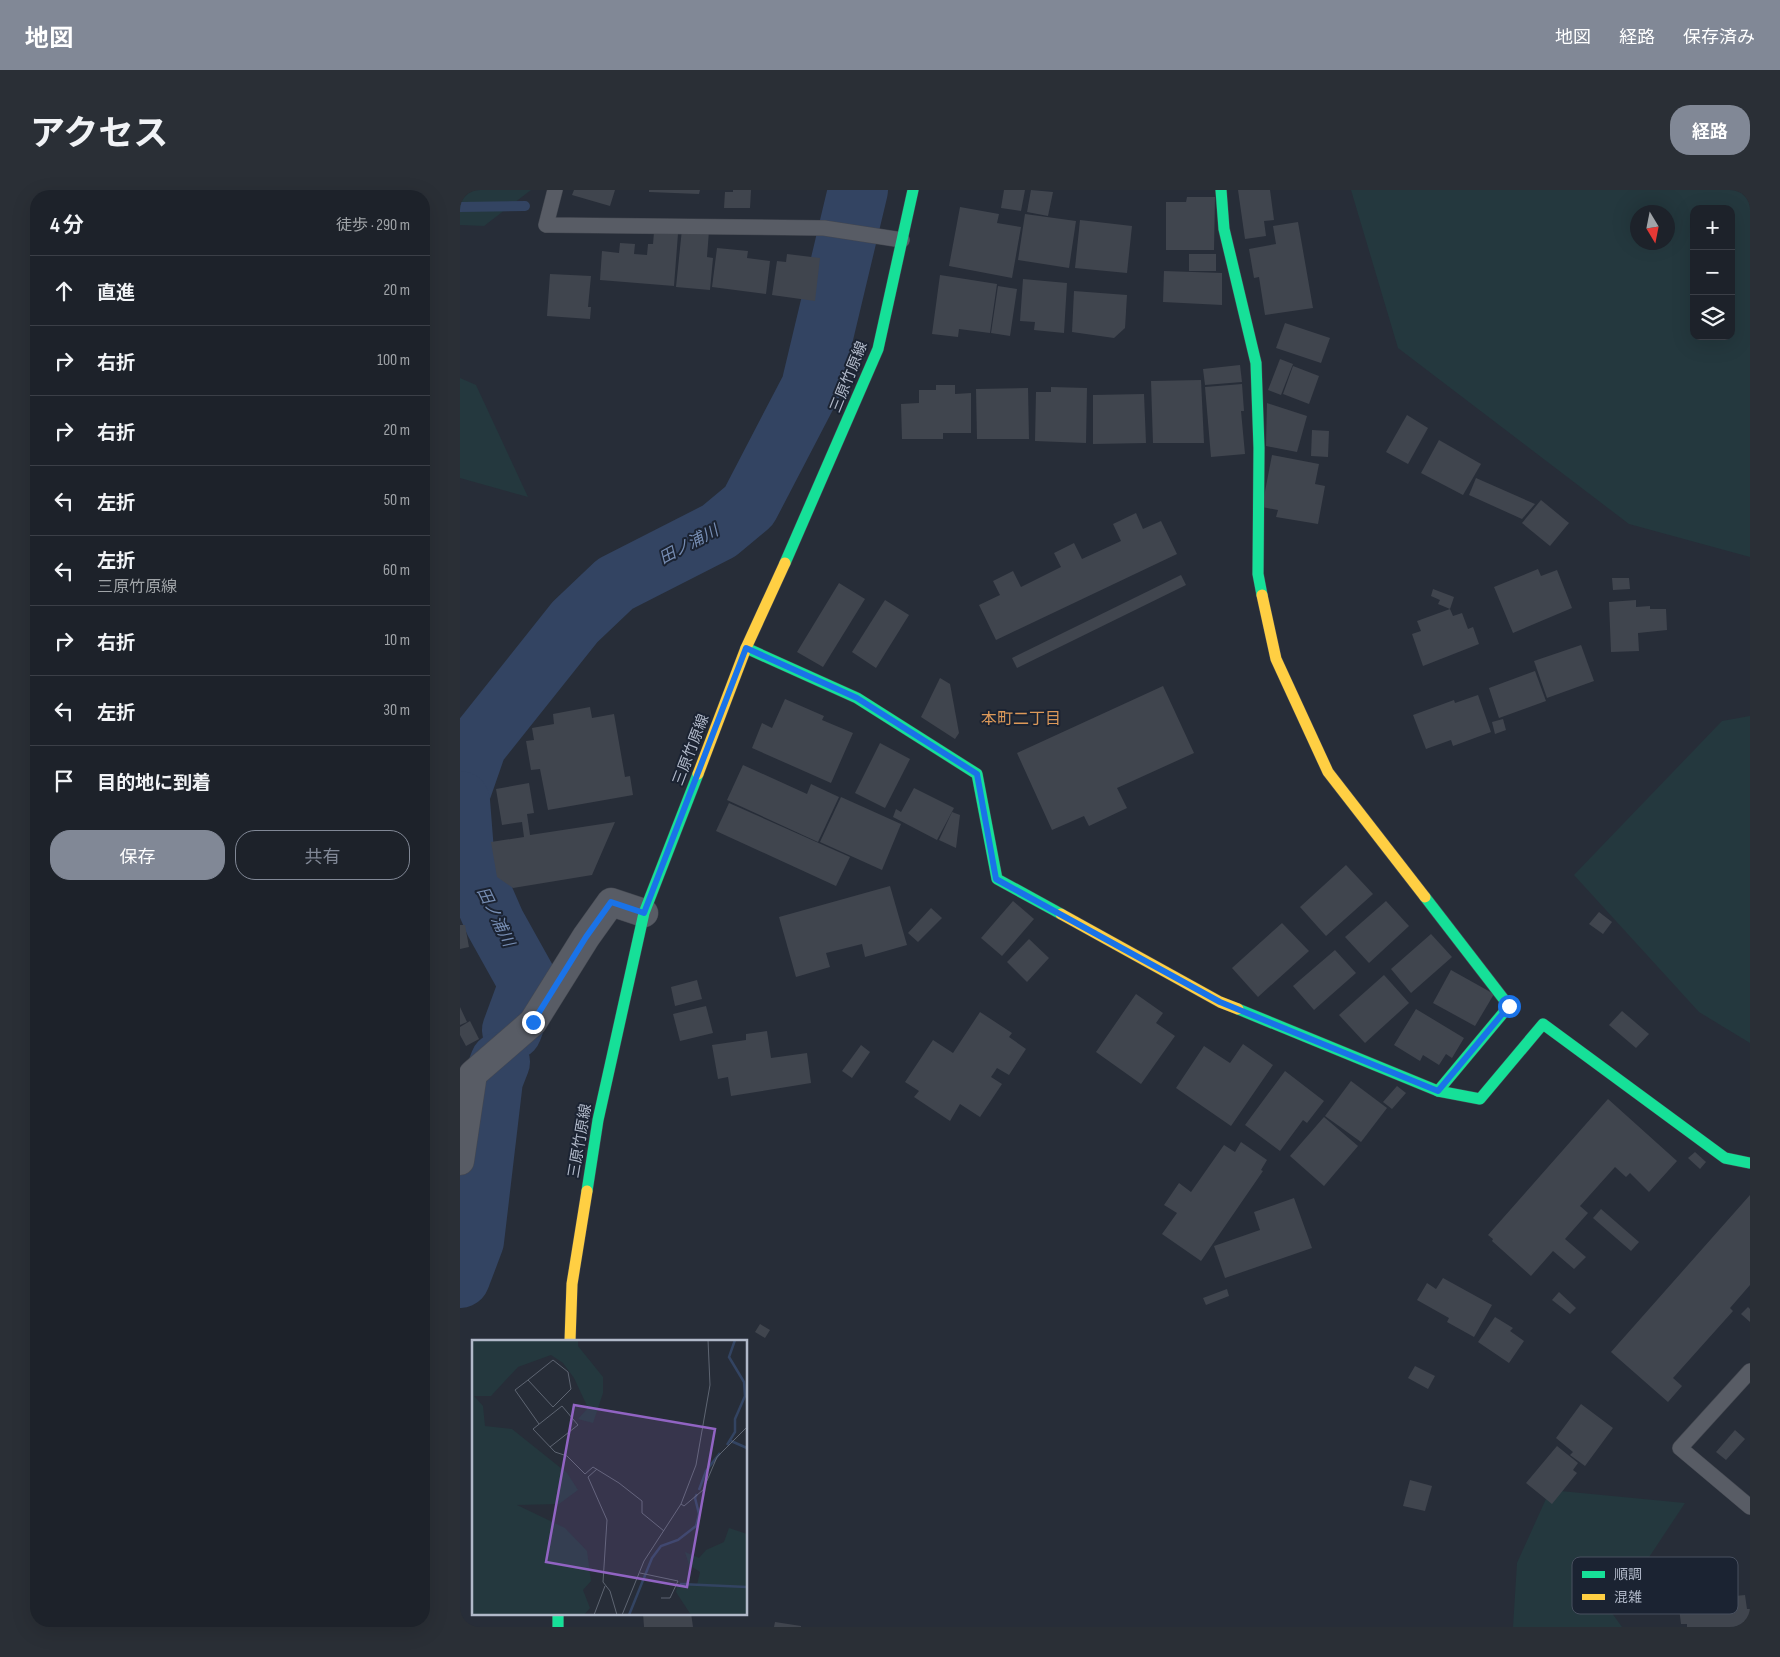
<!DOCTYPE html>
<html lang="ja">
<meta charset="utf-8">
<style>
:root{--surface:#1d222a;--page:#2a2f36;--text:#f1f3f6;--muted:#a0a4a8;--line:#3b3f47;--accent:#818896}
body{margin:0;font-family:"Sofia Sans Condensed","Noto Sans JP",sans-serif;background:var(--page);color:var(--text)}
.controls{position:absolute;right:15px;top:15px;display:grid;overflow:hidden;border-radius:10px;box-shadow:0 5px 20px #0002}
.controls button{width:45px;height:45px;display:grid;place-items:center;padding:0;border:0;border-bottom:1px solid var(--line);background:var(--surface);color:var(--text);font:25px sans-serif}
.compass{position:absolute;left:1170px;top:15px;width:45px;height:45px;border-radius:50%;background:var(--surface);box-shadow:0 5px 20px #0002;rotate:170deg}
.stop{position:absolute;width:15px;height:15px;margin:-11px;border:4px solid #1a73e8;border-radius:50%;background:#fff}
.stop.end{background:#1a73e8;border-color:#fff;box-shadow:0 1px 5px #0008}
.list{margin:0;padding:0;list-style:none}
h2{display:flex;justify-content:space-between;align-items:center;height:65px;margin:0;padding:0 20px;font-size:21px}
h2 small{font-size:16px;font-weight:400;color:var(--muted)}
.list li{display:grid;grid-template-columns:32px 1fr auto;gap:15px;align-items:center;box-sizing:border-box;height:70px;padding:0 20px;border-top:1px solid var(--line)}
.list b{display:block;font-size:19px;white-space:nowrap}
.list p{margin:0;font-size:16px;white-space:nowrap;color:var(--muted)}
.list em{font-size:16px;font-style:normal;color:var(--muted)}
.actions{display:flex;gap:10px;padding:15px 20px}
.actions a{flex:1;padding:11px 0;border:1px solid var(--accent);border-radius:20px;text-align:center;font-size:18px;color:var(--accent)}
.actions .main{background:var(--accent);color:#fff}
.icon{flex:none;width:28px;height:28px;fill:none;stroke:currentColor;stroke-width:2;stroke-linecap:round;stroke-linejoin:round}
.map{position:relative;flex:none;width:1290px;height:1437px;overflow:hidden;border-radius:20px}
header{display:flex;align-items:center;gap:30px;box-sizing:border-box;height:70px;padding:0 25px;background:var(--accent);color:#fff}
header strong{font-size:24px}
nav{display:flex;gap:28px;margin-inline-start:auto;font-size:18px}
.intro{display:flex;align-items:center;justify-content:space-between;box-sizing:border-box;height:120px;padding:0 30px}
h1{margin:0;font-size:35px}
.button{padding:12px 22px;border-radius:20px;background:var(--accent);color:#fff;font-size:18px;font-weight:700}
main{display:flex;gap:30px;padding:0 30px}
aside{flex:1;background:var(--surface);border-radius:20px;box-shadow:0 5px 20px #0002}
.map>svg:first-child{display:block}
</style>
<header>
<strong>地図</strong>
<nav><a>地図</a><a>経路</a><a>保存済み</a></nav>
</header>
<div class="intro"><h1>アクセス</h1><a class="button">経路</a></div>
<main>
<aside>
<h2>4 分<small>徒歩 · 290 m</small></h2>
<ul class="list">
<li><svg class="icon" aria-label="ahead" viewBox="0 0 24 24"><path d="M12 20V5M6 11l6-6 6 6"/></svg><div><b>直進</b></div><em>20 m</em></li>
<li><svg class="icon" aria-label="right" viewBox="0 0 24 24"><path d="M7 20v-9h11M14 6l5 5-5 5"/></svg><div><b>右折</b></div><em>100 m</em></li>
<li><svg class="icon" aria-label="right" viewBox="0 0 24 24"><path d="M7 20v-9h11M14 6l5 5-5 5"/></svg><div><b>右折</b></div><em>20 m</em></li>
<li><svg class="icon" aria-label="left" viewBox="0 0 24 24"><path d="M17 20v-9H6M10 6l-5 5 5 5"/></svg><div><b>左折</b></div><em>50 m</em></li>
<li><svg class="icon" aria-label="left" viewBox="0 0 24 24"><path d="M17 20v-9H6M10 6l-5 5 5 5"/></svg><div><b>左折</b><p>三原竹原線</p></div><em>60 m</em></li>
<li><svg class="icon" aria-label="right" viewBox="0 0 24 24"><path d="M7 20v-9h11M14 6l5 5-5 5"/></svg><div><b>右折</b></div><em>10 m</em></li>
<li><svg class="icon" aria-label="left" viewBox="0 0 24 24"><path d="M17 20v-9H6M10 6l-5 5 5 5"/></svg><div><b>左折</b></div><em>30 m</em></li>
<li><svg class="icon" aria-label="arrive" viewBox="0 0 24 24"><path d="M6 21V4h12l-3 4 3 4H6"/></svg><div><b>目的地に到着</b></div></li>
</ul>
<div class="actions"><a class="main">保存</a><a>共有</a></div>
</aside>
<div class="map">
<svg width="1290" height="1437" viewBox="0 0 1290 1437">
<rect width="100%" height="100%" fill="#272d38"/>
<g fill="#24383e" fill-rule="evenodd">
<path d="M 0,0 L 71,0 L 24,36 L 0,35 Z"/>
<path d="M 891,0 L 1290,0 L 1290,367 L 1169,334 L 938,158 ZM 1234,19 L 1271,19 L 1271,146 L 1234,146 ZM 1208,22 L 1208,52 L 1178,52 L 1178,22 Z"/>
<path d="M 0,188 L 16,195 L 68,307 L 0,288 Z"/>
<path d="M 1290,526 L 1290,853 L 1239,822 L 1114,685 L 1262,531 Z"/>
<path d="M 1090,1300 L 1225,1313 L 1152,1423 L 1162,1437 L 1053,1437 L 1057,1373 Z"/>
</g>
<g fill="none" stroke-linecap="round" stroke-linejoin="round">
<path stroke="#334462" stroke-width="10" d="M 0,17 L 65,16"/>
<g stroke="#334462" stroke-width="60">
<path d="M 0,604 L 17,555 L 115,432 L 155,394 L 259,341 L 289,316 L 351,197 L 398,0"/>
<path d="M 0,611 L 4,662 L 35,733 L 69,794 L 52,840"/>
<path d="M 0,1088 L 14,1051 L 33,890 L 40,872"/>
</g>
</g>
<g fill="#40454e">
<path d="M 114,0 L 155,0 L 150,16 L 112,5 Z"/>
<path d="M 189,0 L 240,0 L 239,4 L 189,2 Z"/>
<path d="M 273,0 L 291,0 L 290,18 L 264,18 L 265,2 L 273,2 Z"/>
<path d="M 544,0 L 565,0 L 561,21 L 541,18 Z"/>
<path d="M 571,0 L 593,2 L 588,26 L 567,22 Z"/>
<path d="M 778,0 L 810,0 L 814,30 L 804,31 L 806,46 L 785,49 Z"/>
<path d="M 727,7 L 755,7 L 754,60 L 706,60 L 706,12 L 726,12 Z"/>
<path d="M 500,17 L 539,24 L 537,33 L 561,37 L 552,88 L 489,76 Z"/>
<path d="M 565,24 L 616,31 L 609,78 L 558,70 Z"/>
<path d="M 620,30 L 672,36 L 667,83 L 615,78 Z"/>
<path d="M 838,32 L 853,118 L 805,125 L 799,87 L 794,88 L 789,59 L 816,54 L 813,36 Z"/>
<path d="M 222,39 L 249,41 L 247,67 L 253,68 L 250,100 L 216,97 Z"/>
<path d="M 194,42 L 218,44 L 214,96 L 140,90 L 142,61 L 159,63 L 160,53 L 175,54 L 174,64 L 187,65 L 188,54 L 193,54 Z"/>
<path d="M 257,58 L 288,61 L 287,68 L 310,71 L 306,104 L 252,97 Z"/>
<path d="M 327,64 L 360,68 L 355,111 L 312,105 L 317,71 L 326,72 Z"/>
<rect x="729" y="64" width="27" height="17"/>
<path d="M 704,81 L 762,83 L 762,115 L 703,112 Z"/>
<path d="M 90,84 L 131,86 L 128,117 L 131,117 L 130,129 L 87,126 Z"/>
<path d="M 480,85 L 537,94 L 530,143 L 499,139 L 498,147 L 472,144 Z"/>
<path d="M 563,89 L 607,93 L 604,143 L 574,140 L 575,132 L 560,131 Z"/>
<path d="M 538,96 L 557,99 L 550,146 L 531,143 Z"/>
<path d="M 614,101 L 667,105 L 665,138 L 654,148 L 612,142 Z"/>
<path d="M 825,133 L 870,148 L 861,173 L 816,158 Z"/>
<path d="M 820,169 L 833,174 L 821,205 L 808,200 Z"/>
<path d="M 780,175 L 782,192 L 745,195 L 743,179 Z"/>
<path d="M 833,176 L 859,186 L 849,214 L 823,204 Z"/>
<path d="M 741,190 L 744,253 L 693,253 L 691,191 Z"/>
<path d="M 782,194 L 784,221 L 781,221 L 785,264 L 751,267 L 745,197 Z"/>
<path d="M 476,195 L 495,195 L 495,204 L 511,203 L 511,243 L 483,243 L 483,249 L 442,249 L 441,214 L 459,213 L 459,200 L 476,200 Z"/>
<path d="M 591,197 L 627,198 L 626,253 L 575,251 L 576,202 L 591,202 Z"/>
<path d="M 568,198 L 569,249 L 517,249 L 516,199 Z"/>
<path d="M 684,204 L 686,253 L 633,254 L 633,205 Z"/>
<path d="M 807,213 L 847,226 L 837,262 L 806,256 Z"/>
<path d="M 947,225 L 968,238 L 948,274 L 926,262 Z"/>
<path d="M 852,240 L 869,241 L 868,267 L 851,266 Z"/>
<path d="M 979,250 L 1021,274 L 1003,305 L 961,283 Z"/>
<path d="M 812,265 L 859,274 L 855,294 L 865,296 L 858,334 L 816,327 L 818,320 L 802,317 Z"/>
<path d="M 1016,288 L 1075,314 L 1062,329 L 1009,305 Z"/>
<path d="M 1081,310 L 1109,333 L 1090,356 L 1062,333 Z"/>
<path d="M 676,323 L 683,339 L 701,331 L 717,364 L 536,450 L 519,415 L 540,405 L 533,391 L 553,381 L 561,397 L 601,377 L 594,363 L 614,353 L 622,369 L 661,351 L 653,334 Z"/>
<path d="M 1078,379 L 1081,386 L 1097,380 L 1112,418 L 1053,443 L 1034,397 Z"/>
<path d="M 721,385 L 726,395 L 557,478 L 552,468 Z"/>
<path d="M 1152,388 L 1169,388 L 1170,399 L 1153,400 Z"/>
<path d="M 379,393 L 405,409 L 363,477 L 337,462 Z"/>
<path d="M 973,399 L 994,407 L 990,419 L 978,414 L 980,410 L 971,406 Z"/>
<path d="M 425,410 L 449,425 L 416,478 L 392,462 Z"/>
<path d="M 1176,410 L 1176,417 L 1190,416 L 1190,419 L 1206,419 L 1207,440 L 1178,443 L 1179,461 L 1151,462 L 1149,412 Z"/>
<path d="M 990,419 L 993,426 L 1002,423 L 1008,439 L 1013,437 L 1019,454 L 963,476 L 952,444 L 961,441 L 957,431 Z"/>
<path d="M 1121,455 L 1134,491 L 1087,508 L 1074,471 Z"/>
<path d="M 1075,481 L 1086,511 L 1039,528 L 1029,498 Z"/>
<path d="M 480,488 L 490,494 L 499,543 L 495,549 L 461,527 Z"/>
<path d="M 703,496 L 734,563 L 657,598 L 667,618 L 629,636 L 624,626 L 592,640 L 557,563 Z"/>
<path d="M 1018,505 L 1031,542 L 993,556 L 991,550 L 966,559 L 953,525 L 994,510 L 995,513 Z"/>
<path d="M 325,509 L 364,526 L 362,530 L 393,543 L 371,593 L 292,558 L 302,533 L 312,538 Z"/>
<path d="M 130,517 L 132,528 L 154,524 L 165,587 L 170,586 L 173,605 L 88,620 L 80,579 L 71,580 L 66,551 L 74,550 L 72,538 L 94,534 L 93,524 Z"/>
<path d="M 1043,529 L 1046,540 L 1035,544 L 1032,532 Z"/>
<path d="M 420,553 L 450,569 L 425,618 L 395,603 Z"/>
<path d="M 283,575 L 347,604 L 351,594 L 379,607 L 358,652 L 267,610 Z"/>
<path d="M 69,593 L 74,623 L 67,624 L 70,645 L 155,632 L 132,685 L 53,698 L 37,687 L 31,652 L 64,647 L 62,632 L 42,635 L 36,599 Z"/>
<path d="M 454,598 L 494,618 L 477,650 L 433,627 L 436,619 L 441,622 Z"/>
<path d="M 381,607 L 441,634 L 422,680 L 360,652 Z"/>
<path d="M 269,613 L 390,667 L 376,696 L 256,641 Z"/>
<path d="M 492,622 L 500,625 L 496,658 L 479,650 Z"/>
<path d="M 886,675 L 913,704 L 866,746 L 840,717 Z"/>
<path d="M 430,696 L 447,755 L 405,767 L 402,754 L 366,763 L 370,777 L 336,787 L 319,727 Z"/>
<path d="M 553,711 L 574,729 L 542,766 L 521,748 Z"/>
<path d="M 926,711 L 949,736 L 909,773 L 885,747 Z"/>
<path d="M 471,718 L 482,728 L 458,752 L 448,743 Z"/>
<path d="M 1139,722 L 1152,732 L 1143,744 L 1129,734 Z"/>
<path d="M 822,733 L 849,761 L 798,807 L 772,778 Z"/>
<path d="M 0,735 L 5,735 L 9,757 L 0,759 Z"/>
<path d="M 971,744 L 992,767 L 951,803 L 931,779 Z"/>
<path d="M 569,749 L 589,768 L 567,792 L 547,772 Z"/>
<path d="M 875,760 L 896,783 L 854,820 L 833,796 Z"/>
<path d="M 991,780 L 1034,804 L 1015,836 L 973,813 Z"/>
<path d="M 924,785 L 949,813 L 905,853 L 879,825 Z"/>
<path d="M 237,790 L 242,809 L 215,816 L 211,797 Z"/>
<path d="M 676,804 L 703,823 L 696,833 L 715,846 L 681,894 L 636,862 Z"/>
<path d="M 246,816 L 253,843 L 220,851 L 213,824 Z"/>
<path d="M 0,817 L 7,832 L 0,835 Z"/>
<path d="M 956,819 L 1004,848 L 992,868 L 986,864 L 979,875 L 963,865 L 960,871 L 934,855 Z"/>
<path d="M 1162,821 L 1189,844 L 1176,858 L 1149,835 Z"/>
<path d="M 520,822 L 552,843 L 549,847 L 566,859 L 549,885 L 537,878 L 531,887 L 542,894 L 520,927 L 500,914 L 490,931 L 454,907 L 459,901 L 445,892 L 473,850 L 493,863 Z"/>
<path d="M 10,831 L 19,849 L 6,856 L 0,845 L 0,837 Z"/>
<path d="M 307,841 L 311,868 L 347,863 L 351,893 L 271,906 L 268,887 L 258,889 L 252,855 L 286,850 L 286,844 Z"/>
<path d="M 783,854 L 813,875 L 771,936 L 716,898 L 744,856 L 770,873 Z"/>
<path d="M 401,855 L 410,862 L 392,888 L 382,881 Z"/>
<path d="M 825,881 L 864,911 L 847,933 L 843,930 L 820,961 L 785,935 Z"/>
<path d="M 891,891 L 927,918 L 901,952 L 865,926 Z"/>
<path d="M 937,896 L 946,903 L 932,919 L 923,912 Z"/>
<path d="M 1148,909 L 1217,971 L 1189,1002 L 1170,983 L 1166,987 L 1155,977 L 1120,1016 L 1128,1023 L 1105,1049 L 1126,1067 L 1114,1079 L 1093,1061 L 1071,1086 L 1032,1051 L 1033,1049 L 1028,1045 Z"/>
<path d="M 864,927 L 898,956 L 864,996 L 830,966 Z"/>
<path d="M 781,952 L 807,970 L 801,980 L 803,981 L 741,1071 L 702,1044 L 717,1023 L 704,1015 L 719,993 L 731,1002 L 764,955 L 775,962 Z"/>
<path d="M 1235,962 L 1246,972 L 1240,979 L 1228,968 Z"/>
<path d="M 1290,1005 L 1290,1095 L 1270,1118 L 1273,1121 L 1213,1188 L 1222,1196 L 1208,1212 L 1151,1162 Z"/>
<path d="M 834,1008 L 852,1058 L 765,1088 L 754,1056 L 800,1040 L 794,1022 Z"/>
<path d="M 1141,1019 L 1179,1052 L 1171,1061 L 1133,1028 Z"/>
<path d="M 983,1088 L 1032,1115 L 1014,1147 L 987,1132 L 989,1128 L 957,1110 L 967,1093 L 976,1099 Z"/>
<path d="M 767,1099 L 769,1106 L 746,1115 L 743,1108 Z"/>
<path d="M 1099,1102 L 1116,1118 L 1110,1124 L 1092,1110 Z"/>
<path d="M 1288,1117 L 1290,1119 L 1290,1132 L 1281,1124 Z"/>
<path d="M 1035,1127 L 1053,1138 L 1050,1141 L 1064,1151 L 1049,1173 L 1018,1152 Z"/>
<path d="M 300,1134 L 310,1140 L 305,1148 L 295,1142 Z"/>
<path d="M 955,1176 L 975,1186 L 968,1199 L 948,1188 Z"/>
<path d="M 1121,1214 L 1153,1238 L 1125,1276 L 1110,1265 L 1113,1262 L 1096,1248 Z"/>
<path d="M 1275,1240 L 1285,1249 L 1266,1270 L 1256,1262 Z"/>
<path d="M 1097,1256 L 1118,1273 L 1113,1280 L 1117,1283 L 1092,1314 L 1066,1293 Z"/>
<path d="M 950,1290 L 972,1296 L 965,1321 L 943,1316 Z"/>
<path d="M 1232,1368 L 1233,1378 L 1246,1376 L 1249,1403 L 1264,1401 L 1265,1407 L 1285,1405 L 1287,1419 L 1290,1419 L 1290,1437 L 1227,1437 L 1227,1434 L 1221,1434 L 1213,1370 Z"/>
<path d="M 183,1423 L 231,1423 L 233,1437 L 184,1437 Z"/>
<path d="M 315,1432 L 341,1436 L 341,1437 L 314,1437 Z"/>
</g>
<g fill="none" stroke-linecap="round" stroke-linejoin="round">
<g stroke="#444851" stroke-width="16">
<g id="lane">
<path d="M 95,0 L 86,35 L 364,38 L 442,50"/>
<path d="M 1290,1181 L 1220,1258 L 1290,1317"/>
</g>
</g>
<g stroke="#444851" stroke-width="29">
<path id="street" d="M 0,971 L 13,884 L 73,832 L 126,747 L 151,712 L 184,723"/>
</g>
<g stroke="#444851" stroke-width="12">
<g id="fast">
<path d="M 761,0 L 764,39 L 796,173 L 799,258 L 798,384 L 802,405"/>
<path d="M 325,373 L 418,159 L 453,0"/>
<path d="M 286,458 L 397,508 L 517,584 L 537,689 L 601,724"/>
<path d="M 965,707 L 1049,816 L 978,901"/>
<path d="M 778,819 L 978,901 L 1020,909 L 1083,834 L 1265,968 L 1290,973"/>
<path d="M 127,1001 L 138,930 L 184,723 L 238,584"/>
<path d="M 98,1423 L 98,1437"/>
</g>
</g>
<g stroke="#444851" stroke-width="12">
<g id="slow">
<path d="M 802,405 L 816,469 L 868,582 L 965,707"/>
<path d="M 238,584 L 286,458 L 325,373"/>
<path d="M 601,724 L 760,812 L 778,819"/>
<path d="M 110,1151 L 112,1094 L 127,1001"/>
</g>
</g>
<use href="#lane" stroke="#585c65" stroke-width="15"/>
<use href="#street" stroke="#585c65" stroke-width="28"/>
<use href="#fast" stroke="#16e098" stroke-width="11"/>
<use href="#slow" stroke="#ffcf43" stroke-width="11"/>
</g>
<g fill="none" stroke-linecap="round" stroke-linejoin="round">
<path stroke="#1a73e8" stroke-width="6" d="M 73,832 L 126,747 L 151,712 L 184,723 L 286,458 L 397,508 L 517,584 L 536,689 L 760,812 L 978,901 L 1049,816"/>
</g>
<g text-anchor="middle" dominant-baseline="central" stroke-width="4" stroke-linejoin="round" paint-order="stroke">
<g font-size="15" fill="#b1b9c9" stroke="#1b2332">
<text transform="translate(389 187) rotate(-68)">三原竹原線</text>
<text transform="translate(231 560) rotate(-69)">三原竹原線</text>
<text transform="translate(120 951) rotate(-80)">三原竹原線</text>
</g>
<g font-size="16" font-style="italic" fill="#768db3" stroke="#1b2332">
<text transform="translate(229 355) rotate(-28)">田ノ浦川</text>
<text transform="translate(35 727) rotate(64)">田ノ浦川</text>
</g>
<g font-size="16" fill="#dc9959" stroke="#1b2332">
<text x="561" y="529">本町二丁目</text>
</g>
</g>
<g transform="translate(12 1150)">
<rect width="275" height="275" fill="#272d38"/>
<path d="M 0,0 L 106,0 L 106,6 L 131,37 L 131,53 L 121,83 L 106,79 L 116,68 L 102,38 L 91,23 L 79,15 L 46,27 L 19,56 L 2,56 L 11,66 L 13,86 L 40,89 L 95,133 L 106,150 L 87,164 L 45,165 L 93,188 L 115,211 L 119,241 L 111,250 L 118,268 L 112,275 L 0,275 ZM 257,188 L 275,194 L 275,275 L 219,275 L 204,252 L 205,247 L 213,242 L 225,245 L 228,232 L 217,225 L 213,212 L 227,218 L 234,210 L 252,202 Z" fill="#24383e"/>
<path fill="none" stroke="#334462" stroke-width="2.5" d="M 259,101 L 275,108M 255,105 L 263,92 L 263,79 L 273,56 L 272,42 L 257,17 L 263,0M 227,150 L 234,131 L 248,113M 208,244 L 275,247M 157,275 L 180,218 L 189,206 L 206,200 L 224,186 L 227,174 L 223,158 L 225,154"/>
<path fill="none" stroke="#5e6572" stroke-width="1" d="M 56,40 L 81,67 L 99,49 L 96,32 L 81,20 L 56,40 L 43,50 L 67,84M 78,107 L 106,85 L 90,66 L 61,89 L 83,112 L 95,116 L 113,134 L 121,127 L 147,143 L 170,161 L 170,173 L 192,191M 125,129 L 116,137 L 135,180 L 131,242 L 138,251 L 145,275M 209,164 L 212,166 L 231,150 L 245,117 L 275,87M 168,233 L 206,241 L 198,258 L 189,258M 122,275 L 133,246M 150,275 L 172,221 L 209,164 L 224,125 L 238,45 L 236,0"/>
<path fill="#9164c3" fill-opacity="0.15" stroke="#9164c3" stroke-width="2.5" d="M 102,65 L 243,89 L 215,247 L 74,222 Z"/>
<rect width="275" height="275" fill="none" stroke="#b1b9c9" stroke-width="2.5"/>
</g>
<rect x="1112" y="1367" width="166" height="57" rx="8" fill="#1b2332" stroke="#48505f" stroke-width="1"/>
<rect x="1122" y="1381" width="23" height="7" fill="#16e098"/>
<rect x="1122" y="1404" width="23" height="6" fill="#ffcf43"/>
<g font-size="14" fill="#b1b9c9">
<text x="1154" y="1389">順調</text>
<text x="1154" y="1412">混雑</text>
</g>
</svg>
<div class="controls">
<button>+</button>
<button>−</button>
<button><svg class="icon" aria-label="layers" viewBox="0 0 24 24"><path d="M12 4l9 5-9 5-9-5zM3 14l9 5 9-5"/></svg></button>
</div>
<svg class="compass" viewBox="-18 -18 36 36"><path d="M0-13l5 13h-10z" fill="#e53935"/><path d="M0 13l5-13h-10z" fill="#a0a4a8"/></svg>
<div class="stop" style="left:1049px;top:816px"></div>
<div class="stop end" style="left:73px;top:832px"></div>
</div>
</main>
